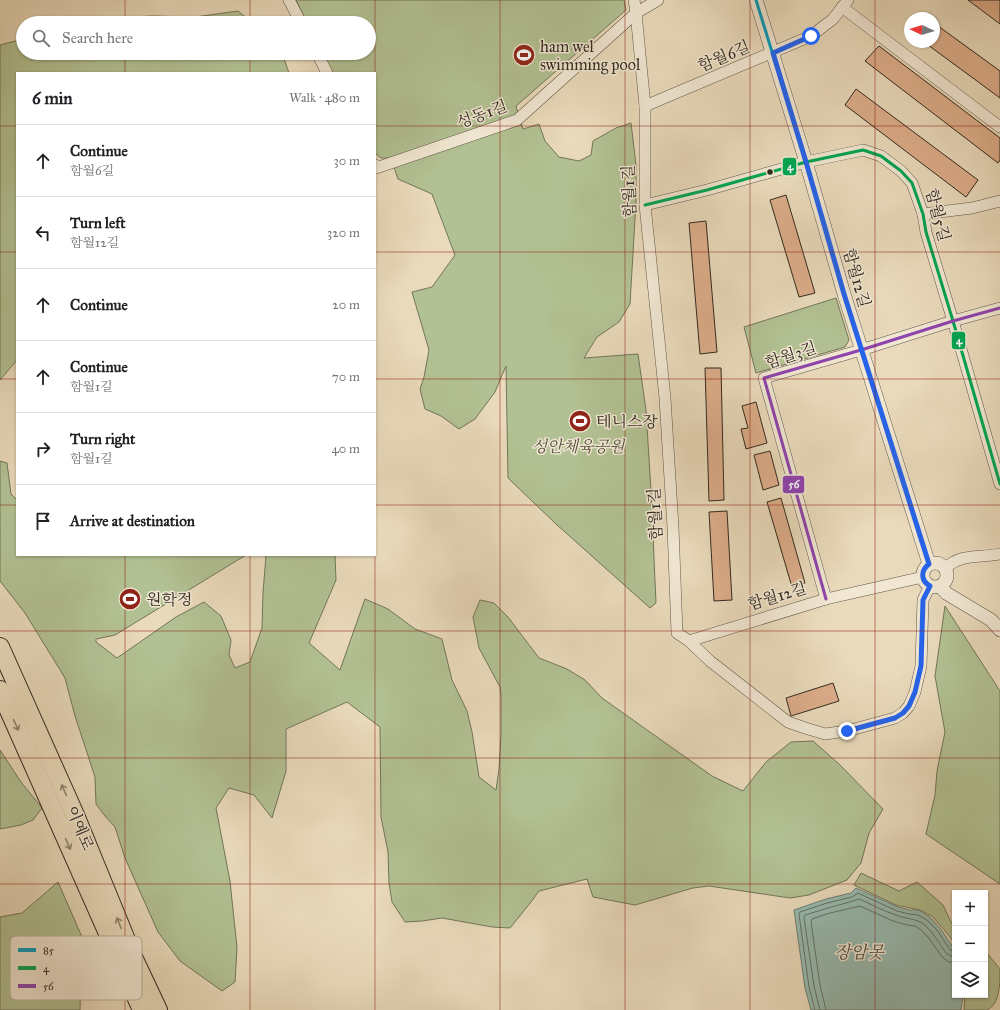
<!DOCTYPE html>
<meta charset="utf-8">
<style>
:root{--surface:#fff;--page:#f2f2f2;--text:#202124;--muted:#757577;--line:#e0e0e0}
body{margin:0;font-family:"IM FELL Great Primer","Noto Serif KR",serif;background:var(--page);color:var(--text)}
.controls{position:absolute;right:12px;bottom:12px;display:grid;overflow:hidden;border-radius:0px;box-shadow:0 1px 3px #0004}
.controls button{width:36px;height:36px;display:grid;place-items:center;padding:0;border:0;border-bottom:1px solid var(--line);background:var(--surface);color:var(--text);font:20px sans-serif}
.compass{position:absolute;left:904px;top:12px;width:36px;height:36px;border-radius:50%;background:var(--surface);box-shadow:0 1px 3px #0004;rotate:274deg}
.stop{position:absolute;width:12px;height:12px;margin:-9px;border:3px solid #2563eb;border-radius:50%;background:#fff}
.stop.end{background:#2563eb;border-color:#fff;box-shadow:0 1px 4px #0008}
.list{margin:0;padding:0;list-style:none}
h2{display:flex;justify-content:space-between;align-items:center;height:52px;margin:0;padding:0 16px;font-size:17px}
h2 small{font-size:13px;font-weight:400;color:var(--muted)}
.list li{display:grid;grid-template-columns:26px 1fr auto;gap:12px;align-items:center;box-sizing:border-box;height:72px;padding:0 16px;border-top:1px solid var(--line)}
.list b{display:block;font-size:15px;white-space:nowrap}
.list p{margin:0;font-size:13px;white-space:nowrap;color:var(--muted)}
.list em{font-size:13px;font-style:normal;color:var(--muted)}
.icon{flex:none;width:22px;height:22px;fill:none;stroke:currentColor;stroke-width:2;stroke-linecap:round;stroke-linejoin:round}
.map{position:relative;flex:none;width:1000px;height:1010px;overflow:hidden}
.search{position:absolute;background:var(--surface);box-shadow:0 1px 3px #0004;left:16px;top:16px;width:360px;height:44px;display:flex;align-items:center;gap:10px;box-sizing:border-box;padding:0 14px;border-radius:22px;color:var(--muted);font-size:15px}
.panel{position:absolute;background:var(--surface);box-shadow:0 1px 3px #0004;left:16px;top:72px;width:360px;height:484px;border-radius:0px}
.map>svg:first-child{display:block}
</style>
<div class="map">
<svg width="1000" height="1010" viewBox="0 0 1000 1010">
<rect width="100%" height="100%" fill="#e9dabb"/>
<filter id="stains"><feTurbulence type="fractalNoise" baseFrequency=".005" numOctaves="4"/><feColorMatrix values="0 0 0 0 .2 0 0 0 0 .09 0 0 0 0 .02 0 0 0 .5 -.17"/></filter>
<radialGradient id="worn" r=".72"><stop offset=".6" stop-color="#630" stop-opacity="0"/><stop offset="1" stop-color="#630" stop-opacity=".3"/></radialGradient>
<g fill="#b2c193" stroke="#72765a">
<path d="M 296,0 L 624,0 L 626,10 L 516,106 L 523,129 L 539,124 L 545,141 L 559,157 L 579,161 L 591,155 L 593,141 L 616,128 L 631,123 L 636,165 L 636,202 L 630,304 L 619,322 L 597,337 L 584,358 L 638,354 L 646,410 L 651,491 L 656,603 L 650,608 L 556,524 L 508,478 L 506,366 L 495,392 L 475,419 L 459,429 L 441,416 L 425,409 L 420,389 L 424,377 L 429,350 L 412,292 L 432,287 L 455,255 L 432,194 L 398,179 L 391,158 L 381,158 L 375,153 L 375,73 L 333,73 L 323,53 L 369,53 L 369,23 L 307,23 Z"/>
<path d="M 238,11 L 253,23 L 83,23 L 98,19 L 152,16 L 195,17 Z"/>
<path d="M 23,39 L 23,53 L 282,53 L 289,73 L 17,73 L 17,360 L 0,380 L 0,45 Z"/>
<path d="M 836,298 L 849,340 L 845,347 L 756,373 L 744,327 Z"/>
<path d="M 0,461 L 7,463 L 11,494 L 17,500 L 17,555 L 246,555 L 115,635 L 96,639 L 96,642 L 117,658 L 176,617 L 204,602 L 221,616 L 231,640 L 229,655 L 235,668 L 250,662 L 262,628 L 263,593 L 266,555 L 335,555 L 336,580 L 309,643 L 340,670 L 365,599 L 388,609 L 415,629 L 442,639 L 452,680 L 467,711 L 472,732 L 479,777 L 496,790 L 499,769 L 501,736 L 501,696 L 500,687 L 479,648 L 473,617 L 480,600 L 494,603 L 508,617 L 539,658 L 567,669 L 585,680 L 602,698 L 712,776 L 743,791 L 766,762 L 791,742 L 813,741 L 839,764 L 883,809 L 869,833 L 861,863 L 847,880 L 809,895 L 790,898 L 709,886 L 693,888 L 635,905 L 593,897 L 587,879 L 539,891 L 531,902 L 510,928 L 492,927 L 442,918 L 422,921 L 405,922 L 392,902 L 389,883 L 388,852 L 381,817 L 380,727 L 347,702 L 286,729 L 286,771 L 272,818 L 254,795 L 229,788 L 216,808 L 230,881 L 237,948 L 235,982 L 222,991 L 180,961 L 158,932 L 125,858 L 115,827 L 105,816 L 96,804 L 95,777 L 75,716 L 65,678 L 25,613 L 0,581 Z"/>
<path d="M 945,606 L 1000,691 L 1000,884 L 926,834 L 935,795 L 937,771 L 945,732 L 935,676 Z"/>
<path d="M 0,750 L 21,782 L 42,808 L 33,820 L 21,825 L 0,829 Z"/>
<path d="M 861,873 L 899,891 L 917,882 L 943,905 L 951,922 L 955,925 L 955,944 L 946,932 L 932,916 L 920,910 L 896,905 L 854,885 Z"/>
<path d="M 58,882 L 82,937 L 80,1010 L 0,1010 L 0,917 L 22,913 Z"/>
<path d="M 985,951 L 1000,969 C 1000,983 1000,1004 987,1010 C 982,1010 970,1010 964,1010 L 965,995 L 985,995 Z"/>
</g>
<path fill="#97bbb1" stroke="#6f8177" d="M 856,888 L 898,907 L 910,910 L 919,910 L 930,917 L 940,928 L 955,950 L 955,995 L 963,995 L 961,1010 L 811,1010 L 805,988 L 794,910 L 826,899 L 851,893 Z"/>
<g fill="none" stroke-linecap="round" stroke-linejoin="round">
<g stroke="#647268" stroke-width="1">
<path d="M 815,1010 L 809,987 L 799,914 L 800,912 L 827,903 L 852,897 L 858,893 L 897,911 L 909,914 L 918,915 L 927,920 L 937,930 L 950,950 L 955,951"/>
<path d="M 820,1010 L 814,986 L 804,918 L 805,915 L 828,908 L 853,901 L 859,899 C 871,904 883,911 896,915 C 905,919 916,918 925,925 C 934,933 939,944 947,954 L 951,956 L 955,956"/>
<path d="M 826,1010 L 820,985 L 811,922 L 812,919 L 830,913 L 860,906 L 893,921 L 907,925 L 915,926 L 920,929 L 928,937 L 943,958 L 949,962 L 955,962"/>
</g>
</g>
<g fill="#dcad8a" stroke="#322a20">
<path d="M 968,0 L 1000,0 L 1000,24 Z"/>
<path d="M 921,14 L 927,18 L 918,18 Z"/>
<path d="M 934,23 L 1000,71 L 1000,98 L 924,42 L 934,42 Z"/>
<path d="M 879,46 L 1000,138 L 1000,160 L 998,163 L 865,61 Z"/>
<path d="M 856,89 L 978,180 L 966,197 L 845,105 Z"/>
<path d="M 786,195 L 815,293 L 799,297 L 770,200 Z"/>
<path d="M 706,221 L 717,352 L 700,354 L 689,223 Z"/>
<path d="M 705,368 L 721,368 L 724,500 L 709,501 Z"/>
<path d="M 756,402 L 767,443 L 746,449 L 741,429 L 748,428 L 742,406 Z"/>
<path d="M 770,451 L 779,485 L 763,490 L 754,455 Z"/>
<path d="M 781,498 L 805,583 L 792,587 L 767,502 Z"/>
<path d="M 727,511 L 732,600 L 714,601 L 709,512 Z"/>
<path d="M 833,683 L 839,701 L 791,716 L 786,698 Z"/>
</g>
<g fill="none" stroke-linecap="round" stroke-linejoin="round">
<g stroke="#605647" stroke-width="12">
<g id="minor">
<path d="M 289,0 L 301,23"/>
<path d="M 634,0 L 636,13 L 645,106 L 645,205 L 665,398 L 673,527 L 677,633 L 689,641 L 710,661 L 788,722 L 805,728 L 825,734 L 847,731 L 895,718 L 903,713 L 909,706 L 915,692 L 921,666 L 923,600 L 930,586"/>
<path d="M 842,7 L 1000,127"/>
<path d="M 317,53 L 327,73"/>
<path d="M 645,106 L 811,36 L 833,19 L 848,0"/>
<path d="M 375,165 L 376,168 L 517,120 L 636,13 L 658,0"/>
<path d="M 645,205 L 707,190 L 806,162 L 863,150 L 881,156 L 901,171 L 912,183 L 923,214 L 926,232 L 953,321 L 1000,484"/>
<path d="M 923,214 L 972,208 L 1000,201"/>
<path d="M 945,569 C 959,553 981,558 1000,554"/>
<path d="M 826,599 L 764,378 L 861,350 L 953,321 L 1000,308"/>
<path d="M 689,641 L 826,599 L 923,577"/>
</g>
</g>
<g stroke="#605647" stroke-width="14">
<g id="tertiary">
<path d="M 756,0 L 806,162 L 844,294 L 929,564"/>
<circle cx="935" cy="575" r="12"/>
<path d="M 940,586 L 946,593 L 991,620 L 1000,630"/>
</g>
</g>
<g stroke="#322a20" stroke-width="20">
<g id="trunk">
<path d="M 0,647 L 75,815 L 133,957 L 158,1010"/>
<path d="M 0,690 L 142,1010"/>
</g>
</g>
<use href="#minor" stroke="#f1e7d3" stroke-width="11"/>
<use href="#tertiary" stroke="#f1e7d3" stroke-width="13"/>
<use href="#trunk" stroke="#e9dabb" stroke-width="18"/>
<g stroke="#f1e7d3" stroke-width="6">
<path id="bus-1" d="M 756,0 L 806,162 L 844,294 L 929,564"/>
</g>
<g stroke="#f1e7d3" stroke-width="6">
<path id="bus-2" d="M 645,205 L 707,190 L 806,162 L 863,150 L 881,156 L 901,171 L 912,183 L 923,214 L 926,232 L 953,321 L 1000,484"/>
</g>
<g stroke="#f1e7d3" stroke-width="6">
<path id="bus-3" d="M 826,599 L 764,378 L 861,350 L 953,321 L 1000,308"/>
</g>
<use href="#bus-1" stroke="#059cbd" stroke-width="3"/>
<use href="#bus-2" stroke="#00a651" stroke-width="3"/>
<use href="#bus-3" stroke="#8e44ad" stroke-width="3"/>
</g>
<defs><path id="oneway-shaft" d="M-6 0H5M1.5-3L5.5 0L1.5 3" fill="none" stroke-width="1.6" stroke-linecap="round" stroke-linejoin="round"/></defs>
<g stroke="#8e826e">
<use href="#oneway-shaft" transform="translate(16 725) rotate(66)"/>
<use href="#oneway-shaft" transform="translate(64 790) rotate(-114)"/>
<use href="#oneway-shaft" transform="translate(68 844) rotate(66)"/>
<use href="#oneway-shaft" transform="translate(119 923) rotate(-112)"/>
</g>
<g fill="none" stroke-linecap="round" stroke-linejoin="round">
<path stroke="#2563eb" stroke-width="5" d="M 811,36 L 773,53 L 806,162 L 844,294 L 929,564 C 920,571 921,581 930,586 L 923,600 L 921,666 L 915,692 L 909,706 L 903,713 L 895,718 L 847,731"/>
</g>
<path fill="none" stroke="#8f2418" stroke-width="1" stroke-opacity="0.55" d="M 125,0 L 125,23M 250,0 L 250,23M 375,0 L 375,73M 500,0 L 500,1010M 625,0 L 625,1010M 750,0 L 750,1010M 875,0 L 875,1010M 125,53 L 125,73M 250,53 L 250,73M 375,73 L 375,555M 0,126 L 17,126M 375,126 L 1000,126M 0,252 L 17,252M 375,252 L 1000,252M 0,379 L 17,379M 375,379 L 1000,379M 0,505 L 17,505M 375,505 L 1000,505M 125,555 L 125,1010M 250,555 L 250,1010M 375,555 L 375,1010M 0,631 L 1000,631M 0,758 L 1000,758M 0,884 L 1000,884"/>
<defs>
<g id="stadium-disc" transform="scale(1.15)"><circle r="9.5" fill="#8f2418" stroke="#f1e7d3"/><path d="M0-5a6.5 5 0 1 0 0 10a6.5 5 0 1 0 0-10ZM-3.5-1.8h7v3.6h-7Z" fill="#fff"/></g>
</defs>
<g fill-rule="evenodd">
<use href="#stadium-disc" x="524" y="55"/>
<use href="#stadium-disc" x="580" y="421"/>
<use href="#stadium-disc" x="130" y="599"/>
</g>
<circle fill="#322a20" stroke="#f1e7d3" stroke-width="1.5" cx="770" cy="172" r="3.5"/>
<g text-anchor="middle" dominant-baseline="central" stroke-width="3" stroke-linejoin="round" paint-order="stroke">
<g font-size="16" fill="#322a20" stroke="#f1e7d3" text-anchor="start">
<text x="540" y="46">ham wel<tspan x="540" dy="18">swimming pool</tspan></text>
<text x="596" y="421">테니스장</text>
<text x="146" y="599">원학정</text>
</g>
<g font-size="16" fill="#322a20" stroke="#f1e7d3">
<text transform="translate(724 56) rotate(-23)">함월6길</text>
<text transform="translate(482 114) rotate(-20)">성동1길</text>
<text transform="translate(629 191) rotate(-92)">함월1길</text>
<text transform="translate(938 215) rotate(75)">함월5길</text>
<text transform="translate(857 278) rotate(74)">함월12길</text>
<text transform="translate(791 355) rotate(-18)">함월3길</text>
<text transform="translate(655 514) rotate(-93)">함월1길</text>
<text transform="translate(777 596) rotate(-17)">함월12길</text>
<text transform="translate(80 828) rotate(67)">이예로</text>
</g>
<g font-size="16" font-style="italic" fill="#52503d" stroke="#f1e7d3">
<text x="578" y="446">성안체육공원</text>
</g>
<g font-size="17" font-style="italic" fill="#4b4e44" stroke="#f1e7d3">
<text x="859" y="952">장암못</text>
</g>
</g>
<rect x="10" y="936" width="132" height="64" rx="6" fill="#f1e7d3" stroke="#b8ae9d" stroke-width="1"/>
<rect x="18" y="948" width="18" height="4" fill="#059cbd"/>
<rect x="18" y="966" width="18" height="4" fill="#00a651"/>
<rect x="18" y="984" width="18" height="4" fill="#8e44ad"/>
<g font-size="11" fill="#322a20">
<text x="43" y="954">85</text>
<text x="43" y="972">4</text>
<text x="43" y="990">56</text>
</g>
<g stroke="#f1e7d3" stroke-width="1.5">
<rect x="782" y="157" width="15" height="19" rx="4" fill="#00a651"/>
<rect x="951" y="331" width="15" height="19" rx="4" fill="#00a651"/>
<rect x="782" y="475" width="23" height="19" rx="4" fill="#8e44ad"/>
</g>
<g font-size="11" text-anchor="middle" font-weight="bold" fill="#fff">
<text x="790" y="170">4</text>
<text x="959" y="344">4</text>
<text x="794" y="488">56</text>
</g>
<rect width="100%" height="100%" filter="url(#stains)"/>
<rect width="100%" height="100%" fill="url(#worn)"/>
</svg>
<div class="controls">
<button>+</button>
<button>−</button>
<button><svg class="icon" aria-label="layers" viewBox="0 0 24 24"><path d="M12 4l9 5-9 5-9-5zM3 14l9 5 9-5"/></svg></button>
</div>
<svg class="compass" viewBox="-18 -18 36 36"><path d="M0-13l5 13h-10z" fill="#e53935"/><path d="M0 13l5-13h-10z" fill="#757577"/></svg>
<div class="stop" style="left:811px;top:36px"></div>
<div class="stop end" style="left:847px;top:731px"></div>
<div class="search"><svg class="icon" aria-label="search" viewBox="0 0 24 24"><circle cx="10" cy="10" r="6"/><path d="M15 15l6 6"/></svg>Search here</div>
<section class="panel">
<h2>6 min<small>Walk · 480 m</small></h2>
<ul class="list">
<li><svg class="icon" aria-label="ahead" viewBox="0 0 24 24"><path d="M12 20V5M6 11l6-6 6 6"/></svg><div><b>Continue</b><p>함월6길</p></div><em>30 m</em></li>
<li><svg class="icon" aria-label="left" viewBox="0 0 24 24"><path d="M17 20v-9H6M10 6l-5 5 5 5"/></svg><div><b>Turn left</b><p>함월12길</p></div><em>320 m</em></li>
<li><svg class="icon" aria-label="ahead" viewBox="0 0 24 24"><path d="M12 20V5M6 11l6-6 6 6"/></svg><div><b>Continue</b></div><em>20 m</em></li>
<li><svg class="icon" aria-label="ahead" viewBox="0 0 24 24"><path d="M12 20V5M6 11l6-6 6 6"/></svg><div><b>Continue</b><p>함월1길</p></div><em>70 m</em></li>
<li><svg class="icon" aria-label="right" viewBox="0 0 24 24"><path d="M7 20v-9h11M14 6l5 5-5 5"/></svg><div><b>Turn right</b><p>함월1길</p></div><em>40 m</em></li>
<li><svg class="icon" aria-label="arrive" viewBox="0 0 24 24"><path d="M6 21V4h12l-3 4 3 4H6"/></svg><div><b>Arrive at destination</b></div></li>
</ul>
</section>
</div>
